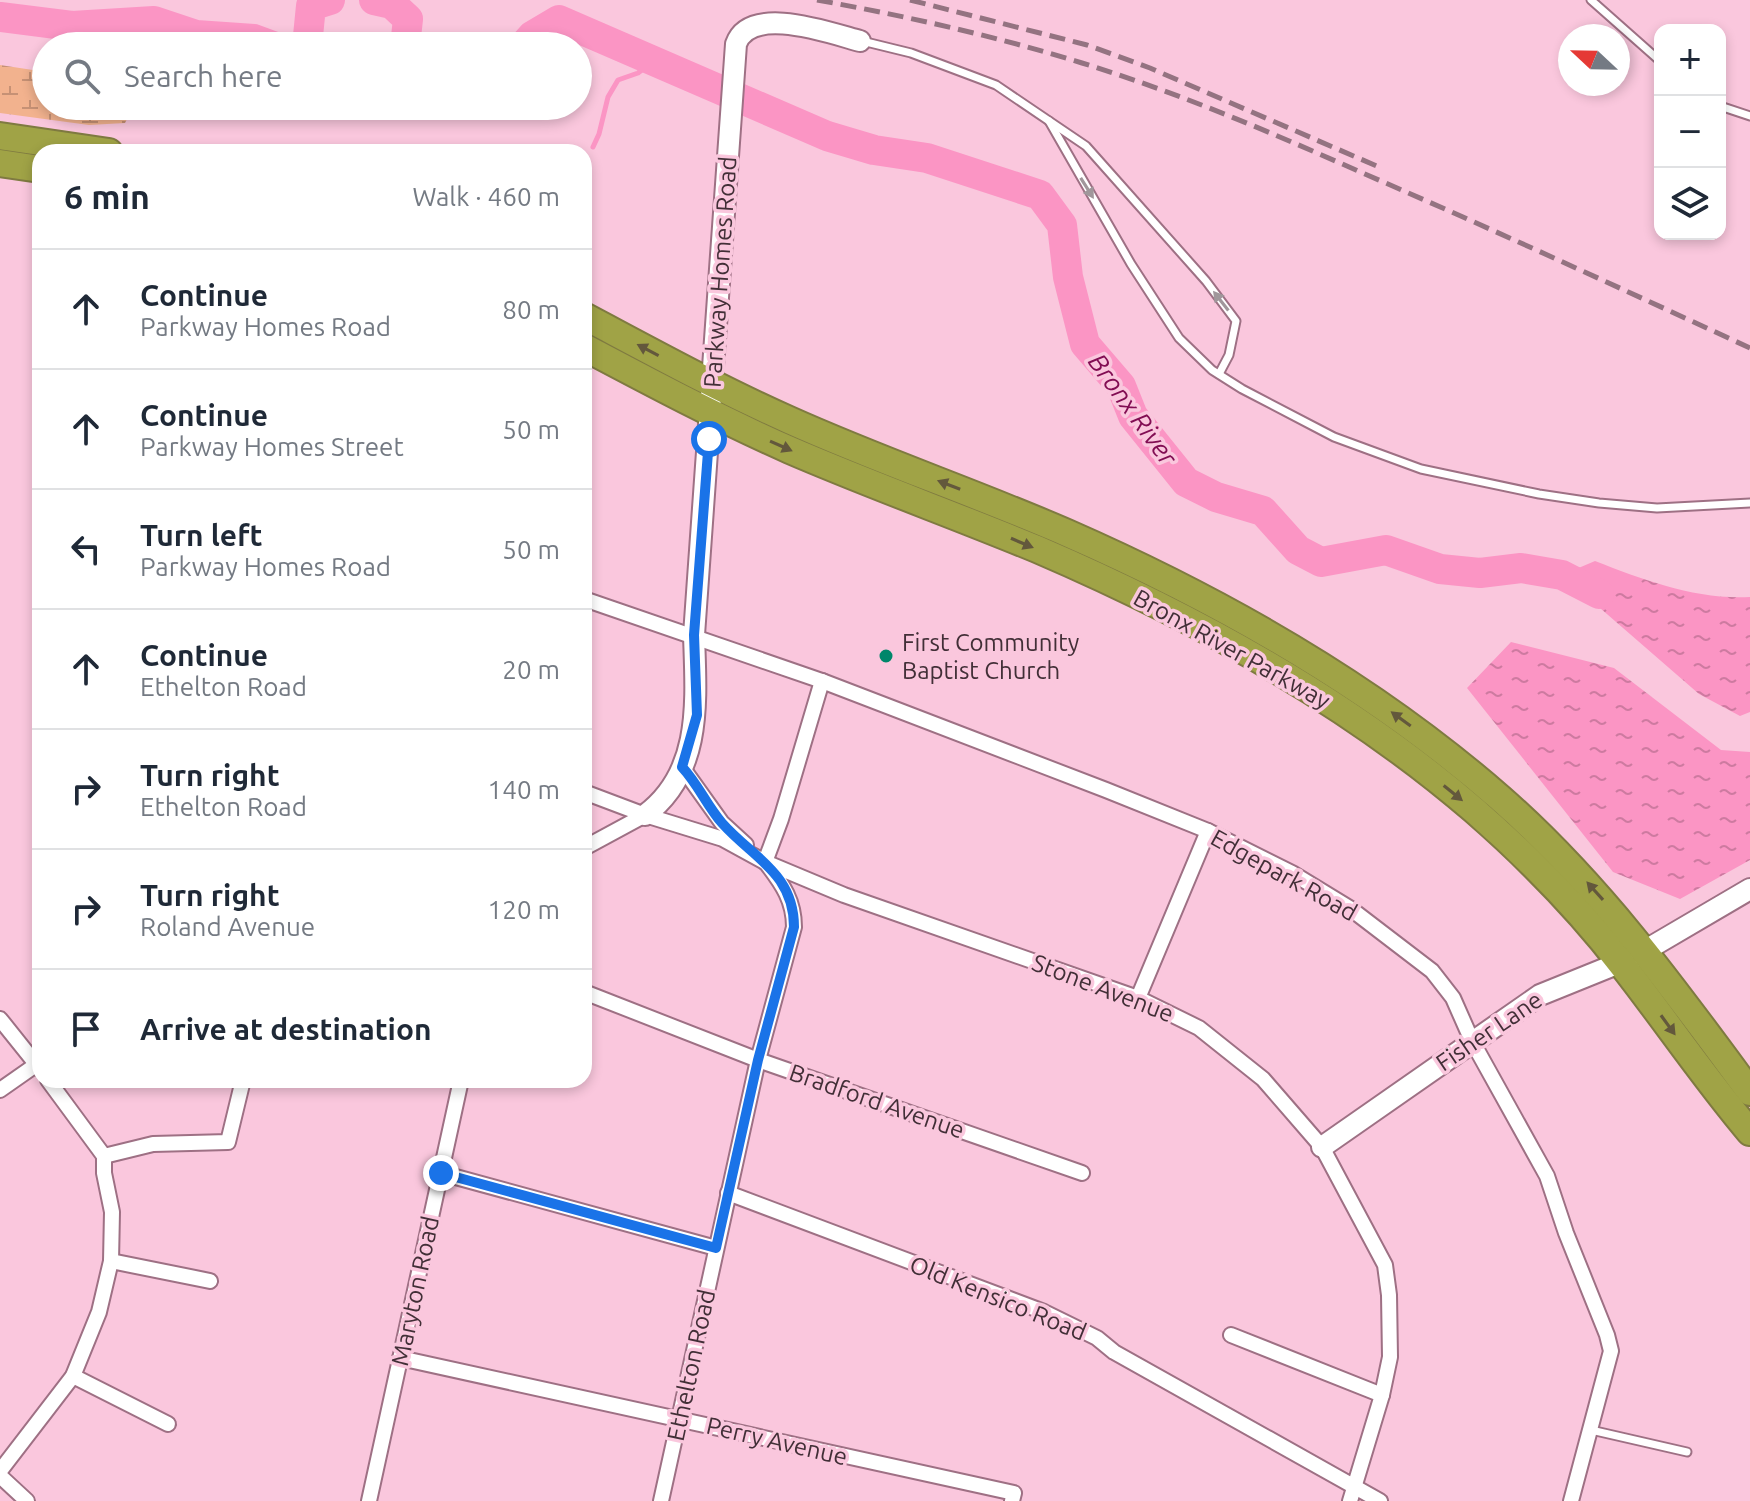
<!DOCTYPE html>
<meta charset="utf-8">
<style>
:root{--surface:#fff;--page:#f2f2f3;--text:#1f2937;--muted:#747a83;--line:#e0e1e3}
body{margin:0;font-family:Ubuntu,sans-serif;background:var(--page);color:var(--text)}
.controls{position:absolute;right:24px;top:24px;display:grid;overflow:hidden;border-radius:16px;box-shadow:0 4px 12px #0003}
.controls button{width:72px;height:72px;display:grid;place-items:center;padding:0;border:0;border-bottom:2px solid var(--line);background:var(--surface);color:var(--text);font:40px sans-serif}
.compass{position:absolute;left:1558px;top:24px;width:72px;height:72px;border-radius:50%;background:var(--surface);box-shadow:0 4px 12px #0003;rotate:292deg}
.stop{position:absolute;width:24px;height:24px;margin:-18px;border:6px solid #1a73e8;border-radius:50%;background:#fff}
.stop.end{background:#1a73e8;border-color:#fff;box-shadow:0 2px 8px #0008}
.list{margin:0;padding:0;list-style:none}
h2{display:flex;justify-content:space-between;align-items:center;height:104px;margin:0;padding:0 32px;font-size:34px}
h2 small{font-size:26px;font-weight:400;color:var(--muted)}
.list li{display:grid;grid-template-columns:52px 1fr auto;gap:24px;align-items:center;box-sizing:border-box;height:120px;padding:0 32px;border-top:2px solid var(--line)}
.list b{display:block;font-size:30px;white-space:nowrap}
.list p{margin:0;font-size:26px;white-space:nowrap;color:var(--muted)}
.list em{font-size:26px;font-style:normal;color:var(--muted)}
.icon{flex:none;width:44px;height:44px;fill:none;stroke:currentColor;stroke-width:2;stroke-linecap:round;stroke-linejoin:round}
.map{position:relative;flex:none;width:1750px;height:1501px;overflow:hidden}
.search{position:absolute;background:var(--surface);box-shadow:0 4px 12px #0003;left:32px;top:32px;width:560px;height:88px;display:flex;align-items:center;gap:20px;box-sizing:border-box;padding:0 28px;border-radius:44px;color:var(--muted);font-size:30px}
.panel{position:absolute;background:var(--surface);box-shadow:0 4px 12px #0003;left:32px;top:144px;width:560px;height:944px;border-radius:24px}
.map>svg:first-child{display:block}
</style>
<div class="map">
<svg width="1750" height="1501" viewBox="0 0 1750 1501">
<defs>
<pattern id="wetland-marsh" width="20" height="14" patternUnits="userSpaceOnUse" patternTransform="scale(2)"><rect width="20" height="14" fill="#f2b28e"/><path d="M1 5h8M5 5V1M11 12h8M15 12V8" fill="none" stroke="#c69175"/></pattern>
<pattern id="water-ripples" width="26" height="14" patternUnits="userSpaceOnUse" patternTransform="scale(2)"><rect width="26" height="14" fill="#fb95c4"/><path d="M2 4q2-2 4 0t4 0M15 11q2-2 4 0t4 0" fill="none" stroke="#cd7aa0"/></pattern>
</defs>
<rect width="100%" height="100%" fill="#fac7dd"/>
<path fill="url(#wetland-marsh)" d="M 0,65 L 46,72 L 46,106 L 113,106 L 129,115 L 125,123 L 89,125 L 0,113 Z"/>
<g fill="url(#water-ripples)">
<path d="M 1595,561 C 1644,580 1696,600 1750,597 L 1750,712 L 1740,716 L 1699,694 L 1562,575 Z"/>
<path d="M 1511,642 L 1614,668 L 1721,750 L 1750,752 L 1750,860 L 1680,899 L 1613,872 L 1467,688 Z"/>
</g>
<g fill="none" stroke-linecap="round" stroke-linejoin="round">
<g stroke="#fb95c4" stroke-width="5">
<path d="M 593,147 L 599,134 L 608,97 L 618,80 L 638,73 L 653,61"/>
<path d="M 584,168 L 585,164"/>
</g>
<g stroke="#fb95c4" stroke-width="30">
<path d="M 374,0 L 392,4 L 408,19 L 405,46"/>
<path d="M 0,17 L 72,26 L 154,21 L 196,35 L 254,39 L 273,46"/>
<path d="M 307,46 L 311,6 L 330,0"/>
<path d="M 523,46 L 532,36 L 559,20 L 827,136 L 874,150 L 927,158 L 1040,195 L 1062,225 L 1068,277 L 1085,344 L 1121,386 L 1133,416 L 1186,482 L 1216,497 L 1263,511 L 1298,550 L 1321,562 L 1386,550 L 1440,569 L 1480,573 L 1521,568 L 1562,575 L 1599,594"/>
</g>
<g stroke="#9e7084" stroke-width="11">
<g id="lane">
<path d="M 1591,0 L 1660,61"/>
<path d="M 862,41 L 911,53 L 996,85 L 1086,146 L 1206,281 L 1236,321 L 1229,355 L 1219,374"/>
<path d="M 1720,106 L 1750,116"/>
<path d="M 1049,121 L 1131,264 L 1179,338 L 1212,370 L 1242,389 L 1334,437 L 1421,469 L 1539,494 L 1599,503 L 1657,508 L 1750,503"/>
<path d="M 1591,1430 L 1687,1452"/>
</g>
</g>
<g stroke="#9e7084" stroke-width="18">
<g id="street">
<path d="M 584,599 L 822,681 L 1106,790 L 1208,831 L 1292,873 L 1351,909 L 1432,971 L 1453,998 L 1472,1041 L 1547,1176 L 1566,1233 L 1607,1335 L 1611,1351 L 1571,1501"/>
<path d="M 682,767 L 722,823 L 746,845"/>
<path d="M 584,792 L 645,815 L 723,839 L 765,862 L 844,895 L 1138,998 L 1199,1028 L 1263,1079 L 1322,1147 L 1385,1265 L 1389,1295 L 1390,1357 L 1382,1395 L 1350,1501"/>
<path d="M 584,848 L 645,815"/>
<path d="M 765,862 L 781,819 L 822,681"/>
<path d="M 584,992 L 758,1060 L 1082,1173"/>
<path d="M 1138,998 L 1208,831"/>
<path d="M 0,1019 L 40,1069"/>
<path d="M 0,1090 L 40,1062"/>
<path d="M 104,1156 L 153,1144 L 228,1142 L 243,1080"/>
<path d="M 441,1173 L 716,1248"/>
<path d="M 728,1193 L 1044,1312 L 1097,1338 L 1114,1352 L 1380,1501"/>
<path d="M 111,1261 L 210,1281"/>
<path d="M 1231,1335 L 1382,1395"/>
<path d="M 400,1358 L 1014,1493 L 1012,1501"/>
<path d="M 73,1376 L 168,1424"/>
<path d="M 0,1471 L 73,1376 L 99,1312 L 111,1261 L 112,1212 L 104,1173 L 104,1156 L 48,1080"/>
<path d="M 0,1476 L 27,1501"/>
<path d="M 369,1501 L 461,1080"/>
<path d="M 661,1501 L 758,1060 L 794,927 C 794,901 783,885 767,864"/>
</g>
</g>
<g stroke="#9e7084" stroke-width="24">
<g id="secondary">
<path d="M 645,815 C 703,772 696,700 694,635 L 736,44 C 750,4 830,33 860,41"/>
<path d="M 1322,1147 L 1540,995 L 1634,957 L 1750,889"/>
</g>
</g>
<g stroke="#7f7a41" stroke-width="30">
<g id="highway">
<path d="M 0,136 L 109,152"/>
<path d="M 0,163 L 40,169"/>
<path d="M 584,316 C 652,352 719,389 789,420 C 880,461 975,493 1067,533 C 1222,601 1372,686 1500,798 C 1598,884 1673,987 1750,1092"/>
<path d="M 584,347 C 652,383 720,419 790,450 C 871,485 955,515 1037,549 C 1193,616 1345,699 1474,810 C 1528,857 1579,909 1623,966 C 1666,1021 1705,1079 1750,1132"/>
</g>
</g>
<use href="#lane" stroke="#fff" stroke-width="7"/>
<use href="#street" stroke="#fff" stroke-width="14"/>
<use href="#secondary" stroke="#fff" stroke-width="20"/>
<use href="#highway" stroke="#a0a346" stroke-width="26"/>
<g stroke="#947381" stroke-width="5" stroke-dasharray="16 8" stroke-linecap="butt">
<path d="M 817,0 C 906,16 995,36 1082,63 C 1176,92 1268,131 1358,171 C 1490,228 1620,288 1750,348"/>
<path d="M 910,0 L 1087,45 L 1150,68 L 1379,167"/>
</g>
</g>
<defs><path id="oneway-solid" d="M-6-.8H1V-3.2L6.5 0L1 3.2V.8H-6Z" transform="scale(2)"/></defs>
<g fill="#a0979b">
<use href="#oneway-solid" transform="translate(1087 188) rotate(58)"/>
<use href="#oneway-solid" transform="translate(1221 301) rotate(-128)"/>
</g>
<g fill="#63583c">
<use href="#oneway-solid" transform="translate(648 350) rotate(-152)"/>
<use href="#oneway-solid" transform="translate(781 446) rotate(24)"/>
<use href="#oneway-solid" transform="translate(949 485) rotate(-159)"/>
<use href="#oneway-solid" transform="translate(1022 543) rotate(23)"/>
<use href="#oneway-solid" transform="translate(1401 719) rotate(-144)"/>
<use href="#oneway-solid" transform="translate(1453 793) rotate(39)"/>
<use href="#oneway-solid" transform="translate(1595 891) rotate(-132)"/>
<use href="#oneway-solid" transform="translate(1668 1025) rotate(54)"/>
</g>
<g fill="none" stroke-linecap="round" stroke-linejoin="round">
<path stroke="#1a73e8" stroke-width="10" d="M 441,1173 L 716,1248 L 758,1060 L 794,927 C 794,873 753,858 722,823 C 707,806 698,784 682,767 L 697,715 L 694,635 L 709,439"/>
</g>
<circle fill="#00866a" stroke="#fac7dd" stroke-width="3" cx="886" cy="656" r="8"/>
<g text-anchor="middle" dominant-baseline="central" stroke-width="7" stroke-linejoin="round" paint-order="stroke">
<g font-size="24" fill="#422f37" stroke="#fac7dd">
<text transform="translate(720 272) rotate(-86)">Parkway Homes Road</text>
<text transform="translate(1232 649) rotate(29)">Bronx River Parkway</text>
<text transform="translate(1284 875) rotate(29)">Edgepark Road</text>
<text transform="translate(1103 988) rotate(21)">Stone Avenue</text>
<text transform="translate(1489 1031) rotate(-34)">Fisher Lane</text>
<text transform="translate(877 1101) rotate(19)">Bradford Avenue</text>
<text transform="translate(415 1291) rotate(-78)">Maryton Road</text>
<text transform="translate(998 1298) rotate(22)">Old Kensico Road</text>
<text transform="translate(691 1365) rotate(-78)">Ethelton Road</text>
<text transform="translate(777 1441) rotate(13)">Perry Avenue</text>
</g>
<g font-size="24" fill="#422f37" stroke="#fac7dd" text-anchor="start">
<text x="902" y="642">First Community<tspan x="902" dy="28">Baptist Church</tspan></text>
</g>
<g font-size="26" font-style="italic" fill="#820d53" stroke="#fac7dd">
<text transform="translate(1133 409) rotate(54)">Bronx River</text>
</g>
</g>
</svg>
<div class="controls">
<button>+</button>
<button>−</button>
<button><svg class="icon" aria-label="layers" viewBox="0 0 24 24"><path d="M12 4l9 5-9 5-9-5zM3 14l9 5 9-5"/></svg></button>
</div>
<svg class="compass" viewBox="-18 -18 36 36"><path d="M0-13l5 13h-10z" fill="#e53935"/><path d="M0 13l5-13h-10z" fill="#747a83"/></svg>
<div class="stop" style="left:709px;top:439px"></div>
<div class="stop end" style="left:441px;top:1173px"></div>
<div class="search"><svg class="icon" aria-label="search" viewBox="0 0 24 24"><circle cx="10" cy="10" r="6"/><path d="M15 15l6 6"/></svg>Search here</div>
<section class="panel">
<h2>6 min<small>Walk · 460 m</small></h2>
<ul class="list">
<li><svg class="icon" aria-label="ahead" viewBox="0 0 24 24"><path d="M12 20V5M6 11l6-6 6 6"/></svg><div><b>Continue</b><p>Parkway Homes Road</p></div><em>80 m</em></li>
<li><svg class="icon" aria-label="ahead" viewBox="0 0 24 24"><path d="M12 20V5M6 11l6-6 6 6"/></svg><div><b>Continue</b><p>Parkway Homes Street</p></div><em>50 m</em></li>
<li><svg class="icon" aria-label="left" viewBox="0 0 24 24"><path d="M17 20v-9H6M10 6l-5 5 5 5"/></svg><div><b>Turn left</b><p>Parkway Homes Road</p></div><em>50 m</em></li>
<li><svg class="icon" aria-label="ahead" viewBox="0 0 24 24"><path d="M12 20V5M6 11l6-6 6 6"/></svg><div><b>Continue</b><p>Ethelton Road</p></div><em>20 m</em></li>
<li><svg class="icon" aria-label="right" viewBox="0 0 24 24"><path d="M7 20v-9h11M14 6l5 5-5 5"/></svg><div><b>Turn right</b><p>Ethelton Road</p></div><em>140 m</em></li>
<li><svg class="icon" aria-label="right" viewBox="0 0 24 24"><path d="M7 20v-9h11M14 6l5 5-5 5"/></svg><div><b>Turn right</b><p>Roland Avenue</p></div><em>120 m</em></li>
<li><svg class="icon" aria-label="arrive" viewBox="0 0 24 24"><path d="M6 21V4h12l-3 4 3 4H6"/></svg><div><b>Arrive at destination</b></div></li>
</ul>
</section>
</div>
